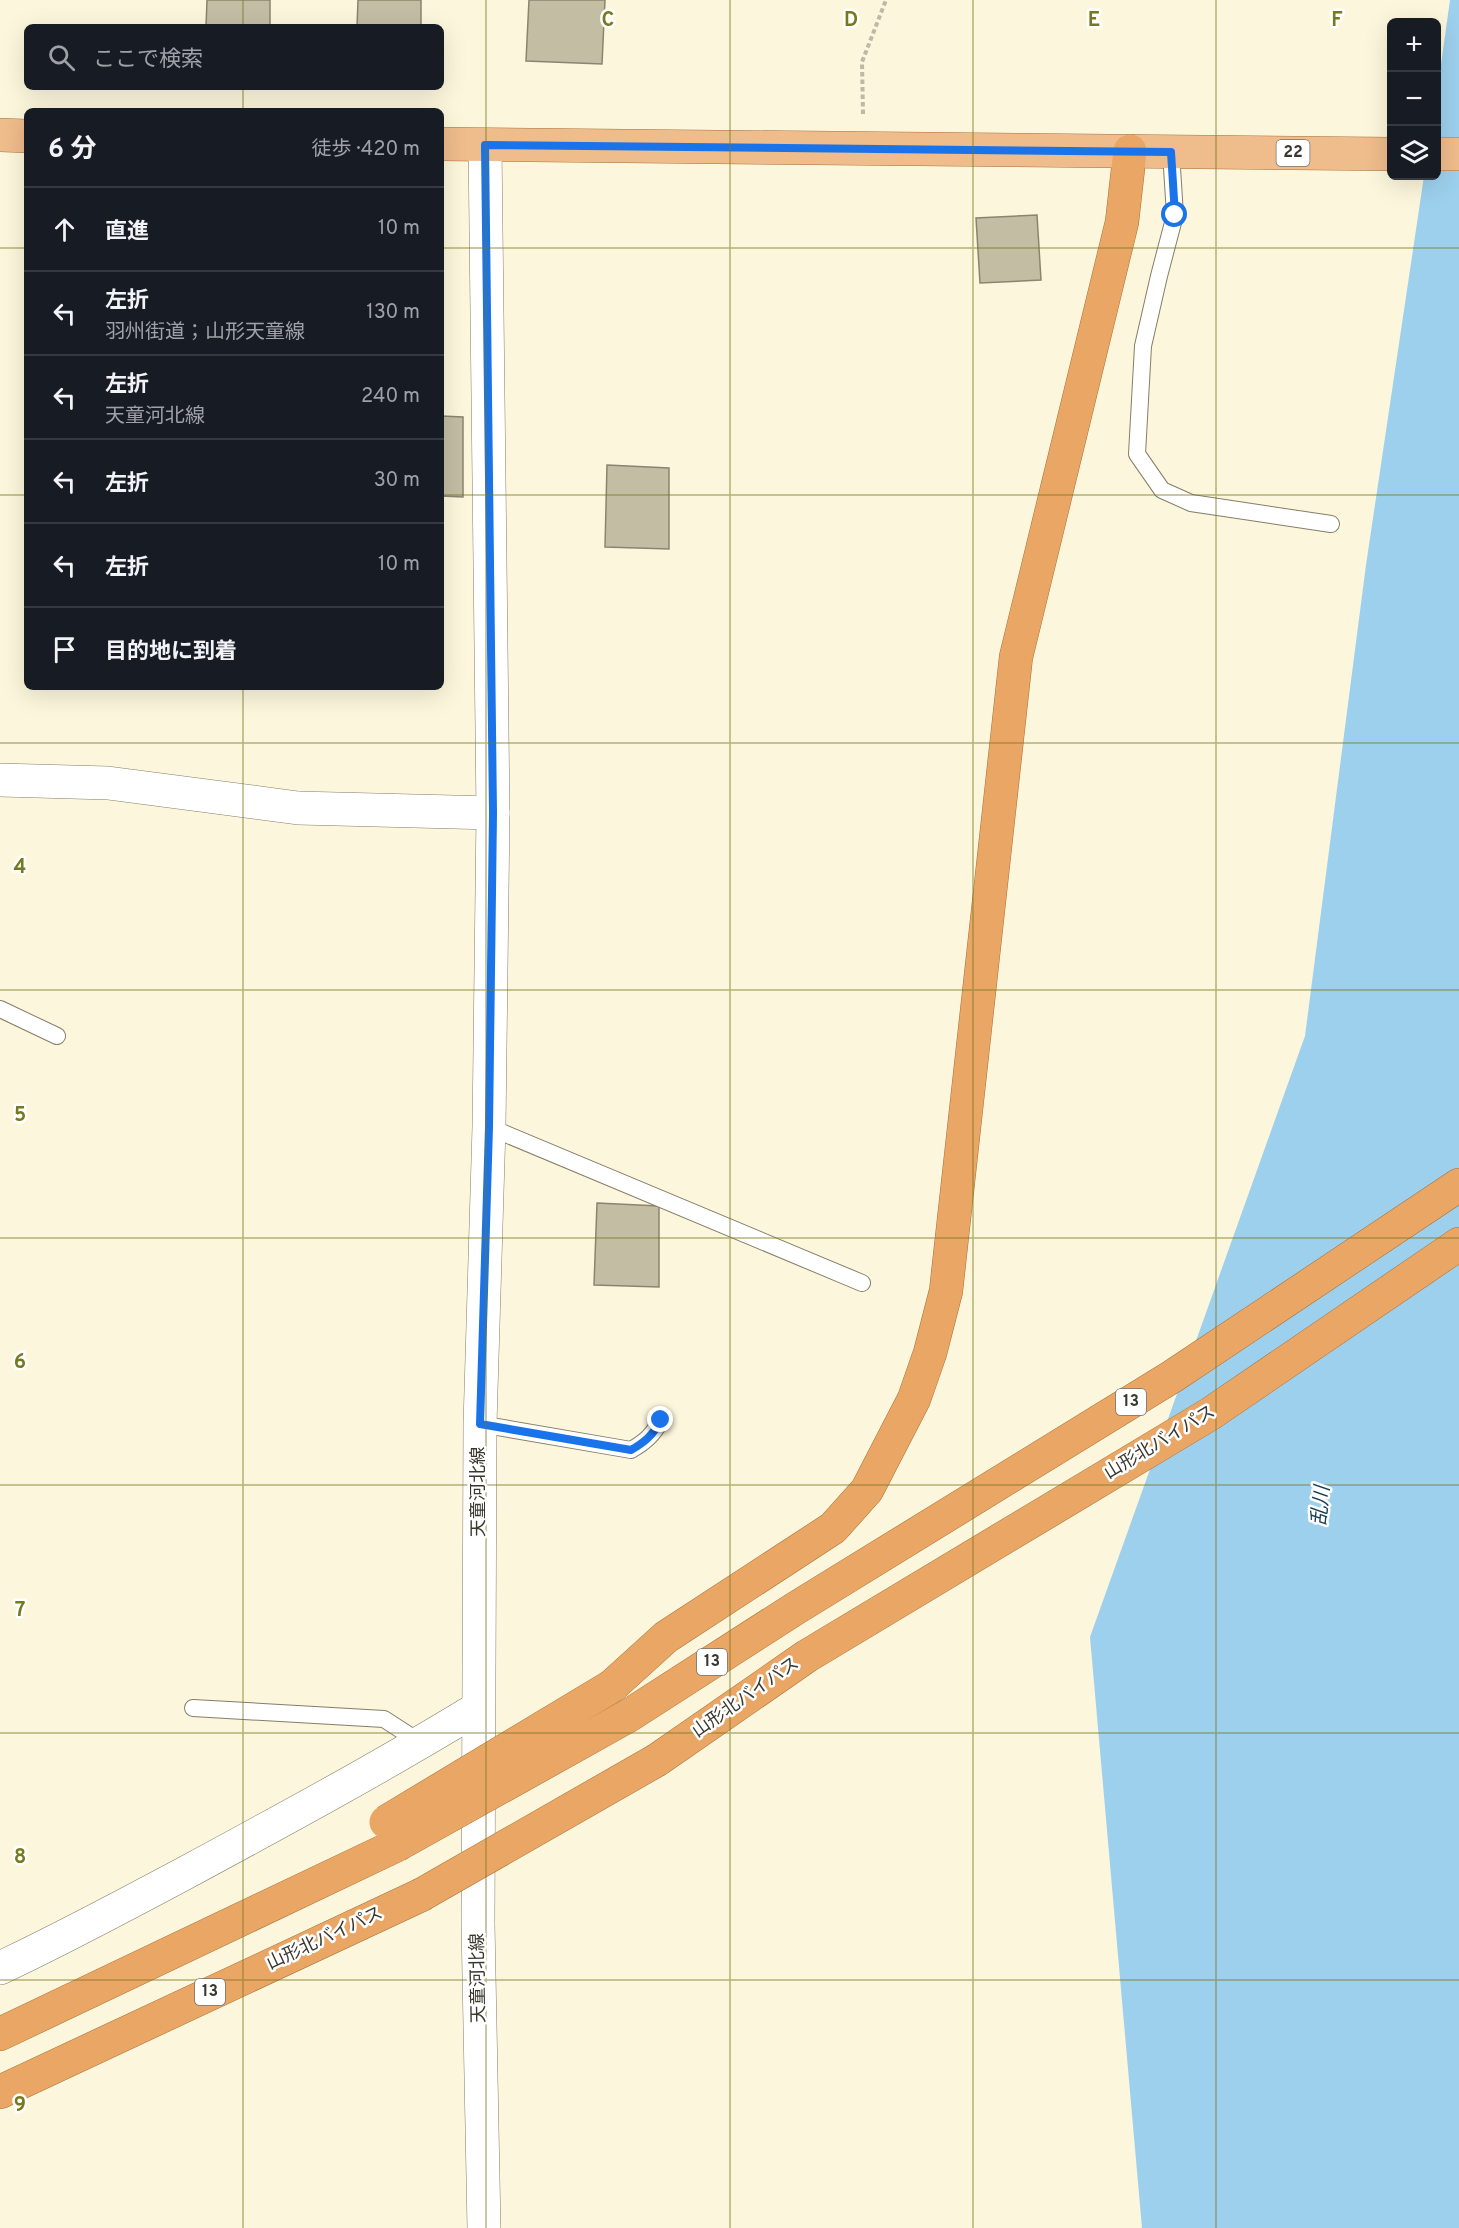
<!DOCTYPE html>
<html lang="ja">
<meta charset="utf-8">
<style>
:root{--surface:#171b24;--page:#20242c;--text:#f1f3f6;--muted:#9ea1a6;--line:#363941}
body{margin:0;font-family:Overpass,"Noto Sans JP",sans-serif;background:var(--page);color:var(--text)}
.controls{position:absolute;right:18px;top:18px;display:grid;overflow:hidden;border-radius:9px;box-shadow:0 6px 24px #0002}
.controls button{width:54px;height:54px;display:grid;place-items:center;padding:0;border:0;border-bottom:2px solid var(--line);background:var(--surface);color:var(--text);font:30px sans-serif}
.stop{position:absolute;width:18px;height:18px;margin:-14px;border:4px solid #1a73e8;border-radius:50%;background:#fff}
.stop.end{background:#1a73e8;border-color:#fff;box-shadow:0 2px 6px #0008}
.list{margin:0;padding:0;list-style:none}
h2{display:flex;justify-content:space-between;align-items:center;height:78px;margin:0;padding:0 24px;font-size:26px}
h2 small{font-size:20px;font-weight:400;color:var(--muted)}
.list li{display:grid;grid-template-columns:39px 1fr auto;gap:18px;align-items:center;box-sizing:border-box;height:84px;padding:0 24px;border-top:2px solid var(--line)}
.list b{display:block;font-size:22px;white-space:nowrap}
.list p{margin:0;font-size:20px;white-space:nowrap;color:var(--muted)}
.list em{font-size:20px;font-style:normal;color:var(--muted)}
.icon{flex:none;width:33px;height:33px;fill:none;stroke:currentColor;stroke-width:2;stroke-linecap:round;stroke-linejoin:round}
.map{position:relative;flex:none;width:1459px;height:2228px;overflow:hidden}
.search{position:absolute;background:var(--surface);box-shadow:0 6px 24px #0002;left:24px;top:24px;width:420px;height:66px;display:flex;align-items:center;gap:15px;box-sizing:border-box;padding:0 21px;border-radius:9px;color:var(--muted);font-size:22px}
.panel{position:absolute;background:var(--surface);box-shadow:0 6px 24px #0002;left:24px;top:108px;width:420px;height:582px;border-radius:9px}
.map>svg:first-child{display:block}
</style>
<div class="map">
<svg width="1459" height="2228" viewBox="0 0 1459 2228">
<rect width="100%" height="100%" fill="#fcf6dc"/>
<path fill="#9dd0ed" d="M 1450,0 L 1459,0 L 1459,2228 L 1142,2228 L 1090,1637 L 1305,1036 L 1366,565 L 1424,176 L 1436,176 L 1437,93 Z"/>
<g fill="#c3bda4" stroke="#8b856d" stroke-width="1.5">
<path d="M 207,0 L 270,0 L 270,27 L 206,27 Z"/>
<path d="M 358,0 L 421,0 L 421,27 L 357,27 Z"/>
<path d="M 529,0 L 605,0 L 602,64 L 526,61 Z"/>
<path d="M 1037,215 L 1041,280 L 980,283 L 976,218 Z"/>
<path d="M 441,416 L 463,417 L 463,497 L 441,496 Z"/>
<path d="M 607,465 L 669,468 L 669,549 L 605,547 Z"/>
<path d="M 597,1203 L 659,1206 L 659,1287 L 594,1285 Z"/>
</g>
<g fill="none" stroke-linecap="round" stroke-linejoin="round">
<g stroke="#847e67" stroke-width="18">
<g id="service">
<path d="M 1171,152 L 1175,215 L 1159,276 L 1143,346 L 1137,454 L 1162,490 L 1191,503 L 1331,524"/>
<path d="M 0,1009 L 57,1036"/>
<path d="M 489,1127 L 862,1283"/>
<path d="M 480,1424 L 631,1450 C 645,1442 653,1435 661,1420"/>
<path d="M 193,1708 L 384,1719 L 421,1743"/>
</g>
</g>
<g stroke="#847e67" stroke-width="34">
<g id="minor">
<path d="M 0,780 L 108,783 L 298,808 L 493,813"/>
<path d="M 0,1968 C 64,1938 125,1905 187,1872 C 285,1819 383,1766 478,1708"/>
</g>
</g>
<g stroke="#847e67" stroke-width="34">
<path id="secondary" d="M 484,2228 L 478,1924 L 480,1424 L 489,1127 L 493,813 L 485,145"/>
</g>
<g stroke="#a87138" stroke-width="34">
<g id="primary">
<path d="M 0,135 L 27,136"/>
<path d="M 441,144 L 1392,154"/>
<path d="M 1436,154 L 1459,154"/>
</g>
</g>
<g stroke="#a87138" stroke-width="34">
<g id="trunk">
<path d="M 612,1686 L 666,1637 L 833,1528 L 867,1490 L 914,1399 L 930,1353 L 946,1291 L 1016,657 L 1122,222 L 1130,151"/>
<path d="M 628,1716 L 796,1608 L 1173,1376 L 1459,1185"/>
<path d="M 657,1760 L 807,1656 L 1210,1414 L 1459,1244"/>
<path d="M 0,2034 L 397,1845"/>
<path d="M 0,2092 L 421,1895"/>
</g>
</g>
<path stroke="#bdb9a4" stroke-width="4" stroke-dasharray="4.5 3" stroke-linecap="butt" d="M 863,114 L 862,62 L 886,0"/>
<use href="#service" stroke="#fff" stroke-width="16"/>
<use href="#minor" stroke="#fff" stroke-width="33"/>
<use href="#secondary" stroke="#fff" stroke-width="33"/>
<use href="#primary" stroke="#efbc8b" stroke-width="33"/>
<use href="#trunk" stroke="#eaa664" stroke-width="33"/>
<g stroke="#a87138" stroke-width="34" stroke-linecap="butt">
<g id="trunk-bridge">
<path d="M 386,1822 L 612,1686"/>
<path d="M 397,1845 L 628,1716"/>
<path d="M 421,1895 L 657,1760"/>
</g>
</g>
<use href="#trunk-bridge" stroke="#eaa664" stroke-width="33"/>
</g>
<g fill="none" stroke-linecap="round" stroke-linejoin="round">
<path stroke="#1a73e8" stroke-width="8" d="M 661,1420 C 653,1435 645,1442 631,1450 L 480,1424 L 489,1127 L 493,813 L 485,145 L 1171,152 L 1175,215"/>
</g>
<path fill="none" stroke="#777921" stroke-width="1.5" stroke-opacity="0.55" d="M 243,0 L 243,27M 486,0 L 486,2228M 730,0 L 730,2228M 973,0 L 973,2228M 1216,0 L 1216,2228M 243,87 L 243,111M 0,248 L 27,248M 441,248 L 1459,248M 0,495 L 27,495M 441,495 L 1459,495M 243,687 L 243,2228M 0,743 L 1459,743M 0,990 L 1459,990M 0,1238 L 1459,1238M 0,1485 L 1459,1485M 0,1733 L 1459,1733M 0,1980 L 1459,1980"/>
<g text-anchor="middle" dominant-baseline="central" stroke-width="5" stroke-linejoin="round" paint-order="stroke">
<g fill="#fff" stroke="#75746d" stroke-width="1.5">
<rect x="1276.5" y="140" width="33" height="26" rx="4.5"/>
<rect x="1116" y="1389" width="30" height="26" rx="4.5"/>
<rect x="697" y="1649" width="30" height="26" rx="4.5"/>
<rect x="195" y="1979" width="30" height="26" rx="4.5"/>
</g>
<g font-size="16" font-weight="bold" fill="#3a382e">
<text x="1293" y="153">22</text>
<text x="1131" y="1402">13</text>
<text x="712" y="1662">13</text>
<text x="210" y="1992">13</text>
</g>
<g font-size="18" fill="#3a382e" stroke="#fff">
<text transform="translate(1160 1443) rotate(-31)">山形北バイパス</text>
<text transform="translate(479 1492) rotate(-90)">天童河北線</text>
<text transform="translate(746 1698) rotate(-35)">山形北バイパス</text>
<text transform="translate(325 1939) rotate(-25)">山形北バイパス</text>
<text transform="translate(479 1978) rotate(-91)">天童河北線</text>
</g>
<g font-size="20" font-style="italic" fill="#133d51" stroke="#fff">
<text transform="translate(1322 1506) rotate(-85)">乱川</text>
</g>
</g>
<g font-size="20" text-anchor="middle" font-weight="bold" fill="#777921" stroke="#fff" stroke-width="5" stroke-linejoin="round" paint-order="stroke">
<text x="608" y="26">C</text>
<text x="851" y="26">D</text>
<text x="1094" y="26">E</text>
<text x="1337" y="26">F</text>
<text x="20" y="873">4</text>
<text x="20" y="1121">5</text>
<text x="20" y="1368">6</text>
<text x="20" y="1616">7</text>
<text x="20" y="1863">8</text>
<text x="20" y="2111">9</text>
</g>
</svg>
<div class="controls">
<button>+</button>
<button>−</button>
<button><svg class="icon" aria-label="layers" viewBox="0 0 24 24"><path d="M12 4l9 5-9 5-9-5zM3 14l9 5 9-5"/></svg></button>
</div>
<div class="stop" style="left:1175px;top:215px"></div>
<div class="stop end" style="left:661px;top:1420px"></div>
<div class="search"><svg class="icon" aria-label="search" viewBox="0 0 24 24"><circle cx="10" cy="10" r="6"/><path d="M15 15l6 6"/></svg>ここで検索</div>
<section class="panel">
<h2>6 分<small>徒歩 · 420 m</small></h2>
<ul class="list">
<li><svg class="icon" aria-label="ahead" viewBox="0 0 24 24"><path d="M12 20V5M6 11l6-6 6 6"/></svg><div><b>直進</b></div><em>10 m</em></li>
<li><svg class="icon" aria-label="left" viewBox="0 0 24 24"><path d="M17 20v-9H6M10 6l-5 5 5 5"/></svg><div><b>左折</b><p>羽州街道；山形天童線</p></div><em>130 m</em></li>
<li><svg class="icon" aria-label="left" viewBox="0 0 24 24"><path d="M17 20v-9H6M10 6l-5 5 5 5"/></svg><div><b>左折</b><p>天童河北線</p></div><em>240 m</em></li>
<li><svg class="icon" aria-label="left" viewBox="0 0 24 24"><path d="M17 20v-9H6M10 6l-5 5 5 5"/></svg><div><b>左折</b></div><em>30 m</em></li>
<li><svg class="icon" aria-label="left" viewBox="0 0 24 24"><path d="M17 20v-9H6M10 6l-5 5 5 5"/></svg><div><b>左折</b></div><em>10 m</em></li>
<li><svg class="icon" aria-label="arrive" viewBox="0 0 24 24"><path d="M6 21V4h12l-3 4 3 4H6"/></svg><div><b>目的地に到着</b></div></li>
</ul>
</section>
</div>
